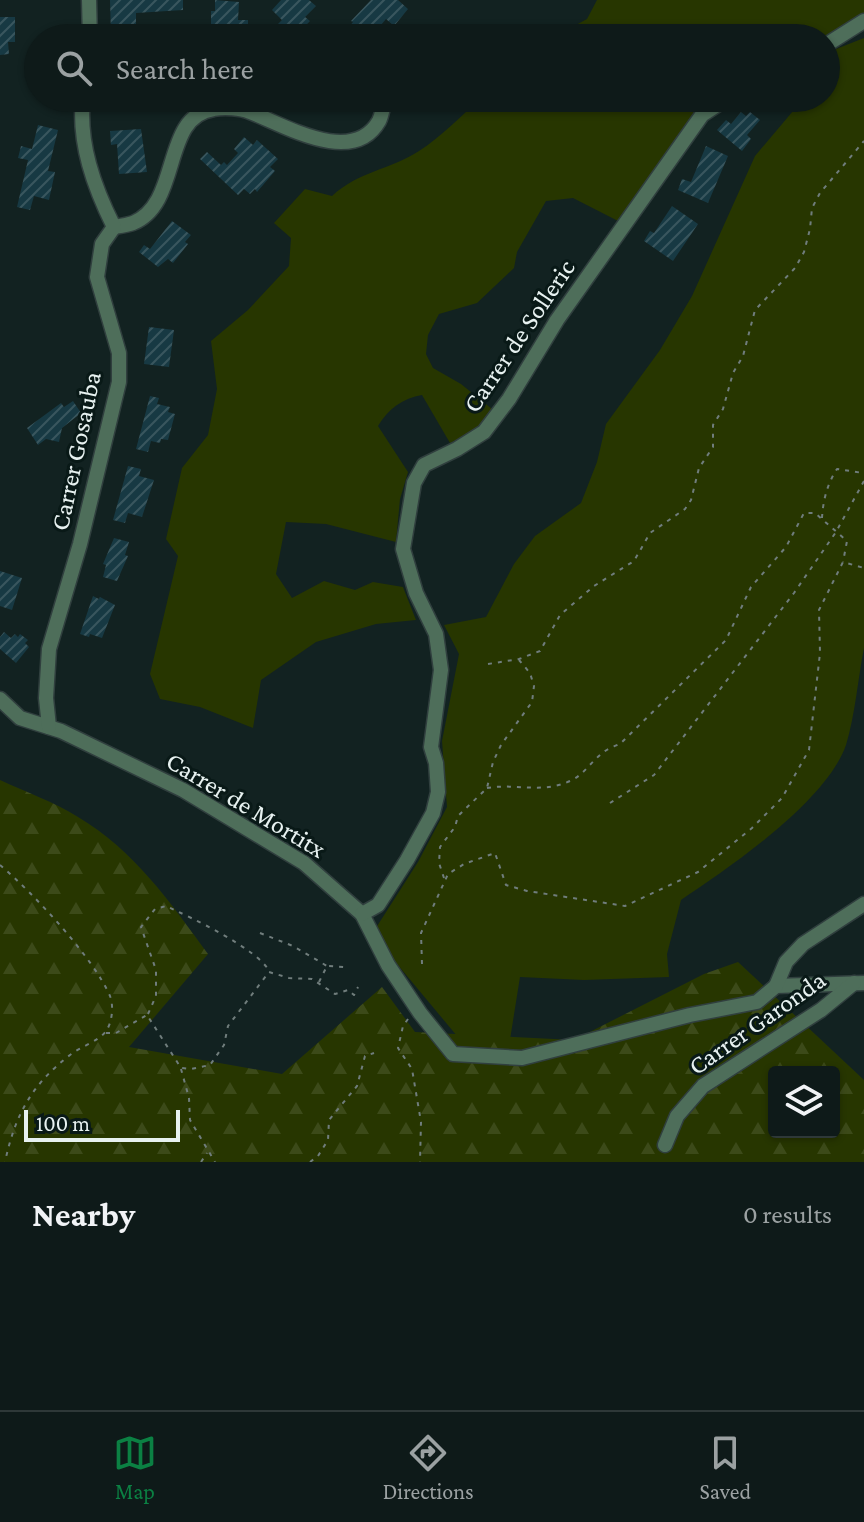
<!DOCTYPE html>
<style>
:root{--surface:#0e1a19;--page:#1c2726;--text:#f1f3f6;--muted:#9ba1a2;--line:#2e3838;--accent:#0b8043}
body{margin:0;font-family:"Crimson Pro",serif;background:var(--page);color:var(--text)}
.controls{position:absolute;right:24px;bottom:24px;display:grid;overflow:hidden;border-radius:8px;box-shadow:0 2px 6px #0004}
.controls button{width:72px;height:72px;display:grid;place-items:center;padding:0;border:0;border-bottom:2px solid var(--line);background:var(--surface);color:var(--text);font:40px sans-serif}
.scale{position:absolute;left:24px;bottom:20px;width:156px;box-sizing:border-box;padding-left:8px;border:4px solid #e7f1f0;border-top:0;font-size:22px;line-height:28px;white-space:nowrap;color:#e7f1f0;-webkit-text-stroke:6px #091917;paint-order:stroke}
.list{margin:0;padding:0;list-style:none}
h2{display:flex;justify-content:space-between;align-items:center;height:104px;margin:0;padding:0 32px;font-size:34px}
h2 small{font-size:26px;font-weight:400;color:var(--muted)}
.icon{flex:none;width:44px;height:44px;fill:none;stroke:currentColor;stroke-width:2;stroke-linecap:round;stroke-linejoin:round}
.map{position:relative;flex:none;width:864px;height:1162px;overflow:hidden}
.search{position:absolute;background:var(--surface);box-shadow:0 2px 6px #0004;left:24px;right:24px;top:24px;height:88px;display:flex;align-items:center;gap:20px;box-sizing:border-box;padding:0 28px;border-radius:44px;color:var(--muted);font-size:30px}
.sheet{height:248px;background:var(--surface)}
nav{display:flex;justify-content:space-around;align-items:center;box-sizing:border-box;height:112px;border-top:2px solid var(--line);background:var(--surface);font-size:22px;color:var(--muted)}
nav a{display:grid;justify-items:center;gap:4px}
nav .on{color:var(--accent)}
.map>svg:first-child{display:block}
</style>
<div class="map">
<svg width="864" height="1162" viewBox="0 0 864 1162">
<defs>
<pattern id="forest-firs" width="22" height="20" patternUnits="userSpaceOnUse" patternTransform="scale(2)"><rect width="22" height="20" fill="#273600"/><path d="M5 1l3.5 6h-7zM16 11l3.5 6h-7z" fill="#3c4a19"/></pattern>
<pattern id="building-hatch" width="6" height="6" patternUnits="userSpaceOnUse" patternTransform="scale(2)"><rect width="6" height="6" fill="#173943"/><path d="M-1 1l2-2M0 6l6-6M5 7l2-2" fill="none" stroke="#39565e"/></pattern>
</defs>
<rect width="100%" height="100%" fill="#122221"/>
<g fill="#273600">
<path d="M 597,0 L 864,0 L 864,14 L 821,38 L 558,38 L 563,32 L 587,19 Z"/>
<path d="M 864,38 L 864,648 C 858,678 855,716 846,745 C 826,802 730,867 681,900 L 667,954 L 669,977 L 584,980 L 520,977 L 509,1046 L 462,1042 L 372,934 L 418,862 L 447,807 L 442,741 L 459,654 L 444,625 L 486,617 L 514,564 L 535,536 L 581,503 L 597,462 L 606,424 L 660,350 L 692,296 L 755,156 L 804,98 L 826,98 L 826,73 L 829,70 L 826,66 L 826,53 Z"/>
<path d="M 481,98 L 709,98 L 700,103 L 620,222 L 573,198 L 546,201 L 517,252 L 514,268 L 477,303 L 439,314 L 428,335 L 426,354 L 433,368 L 461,384 L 492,409 L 477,430 L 450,443 L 422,395 C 403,398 388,409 378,426 L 408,472 L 400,499 L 396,542 L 326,524 L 286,522 L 276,574 L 292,598 L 324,581 L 355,590 L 373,582 L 403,587 L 416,620 L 376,624 L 316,642 L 261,680 L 253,728 L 200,707 L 160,699 L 150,674 L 178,556 L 166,539 L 182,468 L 208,435 L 217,389 L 211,341 L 248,310 L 289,266 L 291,238 L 274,223 L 305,189 L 332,196 C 359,171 390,170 419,151 C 441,137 461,116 481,98 Z"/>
</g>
<path fill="url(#forest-firs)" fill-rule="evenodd" d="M 0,780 C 26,792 54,802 78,817 C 134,850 170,902 208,954 L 129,1047 L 282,1074 L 382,987 L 415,1032 L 574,1040 L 704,974 L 738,962 L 864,1080 L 864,1162 L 0,1162 ZM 774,1072 L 834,1072 L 834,1132 L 774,1132 Z"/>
<g fill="url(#building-hatch)">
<path d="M 110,0 L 183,0 L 183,10 L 136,13 L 136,36 L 111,36 Z"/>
<path d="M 215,0 L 239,2 L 238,20 L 248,20 L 248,34 L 211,32 L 211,11 L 215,11 Z"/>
<path d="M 281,0 L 309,0 L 316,6 L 305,17 L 310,21 L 294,38 L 287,38 L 275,27 L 282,20 L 272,10 Z"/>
<path d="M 371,0 L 398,0 L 408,9 L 394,26 L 386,19 L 370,38 L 346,38 L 353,30 L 349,27 L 353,22 L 351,21 Z"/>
<path d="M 0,17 L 15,17 L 15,42 L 8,42 L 9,54 L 0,55 Z"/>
<path d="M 111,98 L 130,98 L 129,110 L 110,109 Z"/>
<path d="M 741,112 L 746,116 L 750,112 L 760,120 L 747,135 L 751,139 L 742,151 L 717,130 L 726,120 L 731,124 Z"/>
<path d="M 38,125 L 58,130 L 48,171 L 55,172 L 49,200 L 34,196 L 30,210 L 17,207 L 28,160 L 18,158 L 21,146 L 32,149 Z"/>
<path d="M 141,129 L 147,172 L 119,174 L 117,144 L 111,145 L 110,131 Z"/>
<path d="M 244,137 L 253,145 L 257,140 L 278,159 L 270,167 L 275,171 L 257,192 L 255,189 L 250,194 L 244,189 L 238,195 L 200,159 L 207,152 L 221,165 L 224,162 L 227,165 L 238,153 L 234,149 Z"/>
<path d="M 706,146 L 728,156 L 708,203 L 678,190 L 682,179 L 691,182 Z"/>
<path d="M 672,206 L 698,224 L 673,261 L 644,241 L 650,231 L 654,233 Z"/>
<path d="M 172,221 L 191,235 L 185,242 L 188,244 L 173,263 L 168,259 L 158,267 L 139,252 L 144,245 L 150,249 Z"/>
<path d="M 149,327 L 174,330 L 169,367 L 144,364 Z"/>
<path d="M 150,396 L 159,398 L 157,404 L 170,407 L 168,412 L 175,414 L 168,440 L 161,439 L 160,443 L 151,441 L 148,452 L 136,449 Z"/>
<path d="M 73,401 L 81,413 L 62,428 L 59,442 L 46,439 L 38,445 L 27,428 L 61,403 L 64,407 Z"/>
<path d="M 128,466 L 141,469 L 139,476 L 154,480 L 142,517 L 128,513 L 125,523 L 113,520 Z"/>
<path d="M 114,538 L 129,542 L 125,555 L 128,556 L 117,581 L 103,577 L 106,565 L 103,564 Z"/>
<path d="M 0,571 L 22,578 L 12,610 L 0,606 Z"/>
<path d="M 93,596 L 99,599 L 100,597 L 115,605 L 102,638 L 90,634 L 89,637 L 80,634 Z"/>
<path d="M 4,632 L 11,638 L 15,634 L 18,637 L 20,634 L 28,640 L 25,643 L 29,647 L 16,663 L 0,649 L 0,637 Z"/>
</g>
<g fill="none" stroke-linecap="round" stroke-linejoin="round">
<g stroke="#303f3e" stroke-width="17">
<g id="minor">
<path d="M 89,0 L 90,38"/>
<path d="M 826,45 L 864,21"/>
<path d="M 114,227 C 120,226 127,225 133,223 C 182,203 161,116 214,109 C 224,107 241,108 250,112 C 284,125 353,167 379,121 C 383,113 382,105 387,98"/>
<path d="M 0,699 L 20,718 L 61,731 L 183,790 L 304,863 L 362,914 L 388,965 L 420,1013 L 453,1054 L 522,1058 L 690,1015 L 757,1002 L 776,986 L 864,983"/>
<path d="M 49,727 L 46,698 L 49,649 L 80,544 L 119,382 L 119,353 L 97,277 L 102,244 L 114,227 C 94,187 78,143 83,98"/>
<path d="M 362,914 L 378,905 L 407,860 L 433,813 L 438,792 L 436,763 L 431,747 L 441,670 L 436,634 L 416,593 L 403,549 L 414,483 L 424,465 L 457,449 L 484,432 L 509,399 L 557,320 L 702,115 L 728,98"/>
<path d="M 776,986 L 786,962 L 803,944 L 864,904"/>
<path d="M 665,1145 L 677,1116 L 703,1086 L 821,1010 L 854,983"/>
</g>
</g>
<g stroke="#707d7c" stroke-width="2" stroke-dasharray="4 6" stroke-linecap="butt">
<path d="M 822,518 C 823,501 827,484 837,469 L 863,473"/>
<path d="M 488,664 L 519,659 L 540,651 L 560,615 L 594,586 L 634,561 L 650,533 L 685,509 L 691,500 L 699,468 L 713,447 L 713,425 L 723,409 L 733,373 L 743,356 L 755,310 L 795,268 L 804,252 L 810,229 L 812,208 L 820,193 L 864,141"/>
<path d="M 487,788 C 515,783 542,794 570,781 C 584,775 591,761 604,752 C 608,748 616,746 621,743 L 726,640 L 751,587 L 786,547 L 804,513 L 815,513 L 847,541 L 843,562"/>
<path d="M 610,803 L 654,775 L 794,593 L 836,532 L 864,481"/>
<path d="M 0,865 C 33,893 93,957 110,996 C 114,1006 112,1023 106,1031 C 99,1041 80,1047 70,1055 C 32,1084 15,1115 5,1162"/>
<path d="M 444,878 L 439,863 L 440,847 L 455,827 L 458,816 L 487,788 L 493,762 L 501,745 L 532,702 L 534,686 L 530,673 L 519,660"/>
<path d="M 260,933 L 293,946 L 327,966"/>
<path d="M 422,964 L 421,933 L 448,874 L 464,864 L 495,853 L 506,885 L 527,891 L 625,906 L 698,872 L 752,828 L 782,798 L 809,750 L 820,653 L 819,610 L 843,562 L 864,568"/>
<path d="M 319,982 L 327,966 L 345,967"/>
<path d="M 148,1014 L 156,996 L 156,970 L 141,927 L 155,909 L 166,906 C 190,917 258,949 269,971"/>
<path d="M 408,1019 L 403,1026 L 398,1048 L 412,1069 L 421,1122 L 420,1162"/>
<path d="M 106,1033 L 116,1033 L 147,1015 L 181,1068 L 191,1069 L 210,1065 L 224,1045 L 228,1026 L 269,972 L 289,978 L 312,979 L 335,994 L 348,990 L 354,995 L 358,987"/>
<path d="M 181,1069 L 189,1098 L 190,1120 L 215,1162"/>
<path d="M 201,1162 L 207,1153"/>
<path d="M 310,1162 L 318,1156 L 328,1140 L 329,1120 L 357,1086 L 365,1056 L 374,1053"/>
</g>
<use href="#minor" stroke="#4e6e5a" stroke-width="14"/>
</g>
<g text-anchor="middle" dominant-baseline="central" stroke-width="6" stroke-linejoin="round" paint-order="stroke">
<g font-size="26" fill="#e7f1f0" stroke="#091917">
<text transform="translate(519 336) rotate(-56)">Carrer de Solleric</text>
<text transform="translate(76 451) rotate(-78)">Carrer Gosauba</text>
<text transform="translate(246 805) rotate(31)">Carrer de Mortitx</text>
<text transform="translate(757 1023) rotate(-35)">Carrer Garonda</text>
</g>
</g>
</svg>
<div class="controls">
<button><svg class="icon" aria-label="layers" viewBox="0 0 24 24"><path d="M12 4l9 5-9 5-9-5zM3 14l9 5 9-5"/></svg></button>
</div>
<div class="scale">100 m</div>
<div class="search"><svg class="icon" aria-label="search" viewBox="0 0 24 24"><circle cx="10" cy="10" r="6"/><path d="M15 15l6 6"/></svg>Search here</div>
</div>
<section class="sheet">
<h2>Nearby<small>0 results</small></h2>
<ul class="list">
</ul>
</section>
<nav>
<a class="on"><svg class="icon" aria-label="map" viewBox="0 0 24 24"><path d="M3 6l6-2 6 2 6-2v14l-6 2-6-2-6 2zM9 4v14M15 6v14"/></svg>Map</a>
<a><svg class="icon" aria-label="directions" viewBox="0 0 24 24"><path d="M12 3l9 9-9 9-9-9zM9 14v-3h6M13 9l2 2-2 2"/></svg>Directions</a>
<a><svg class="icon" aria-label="saved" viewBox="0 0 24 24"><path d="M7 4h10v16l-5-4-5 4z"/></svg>Saved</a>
</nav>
